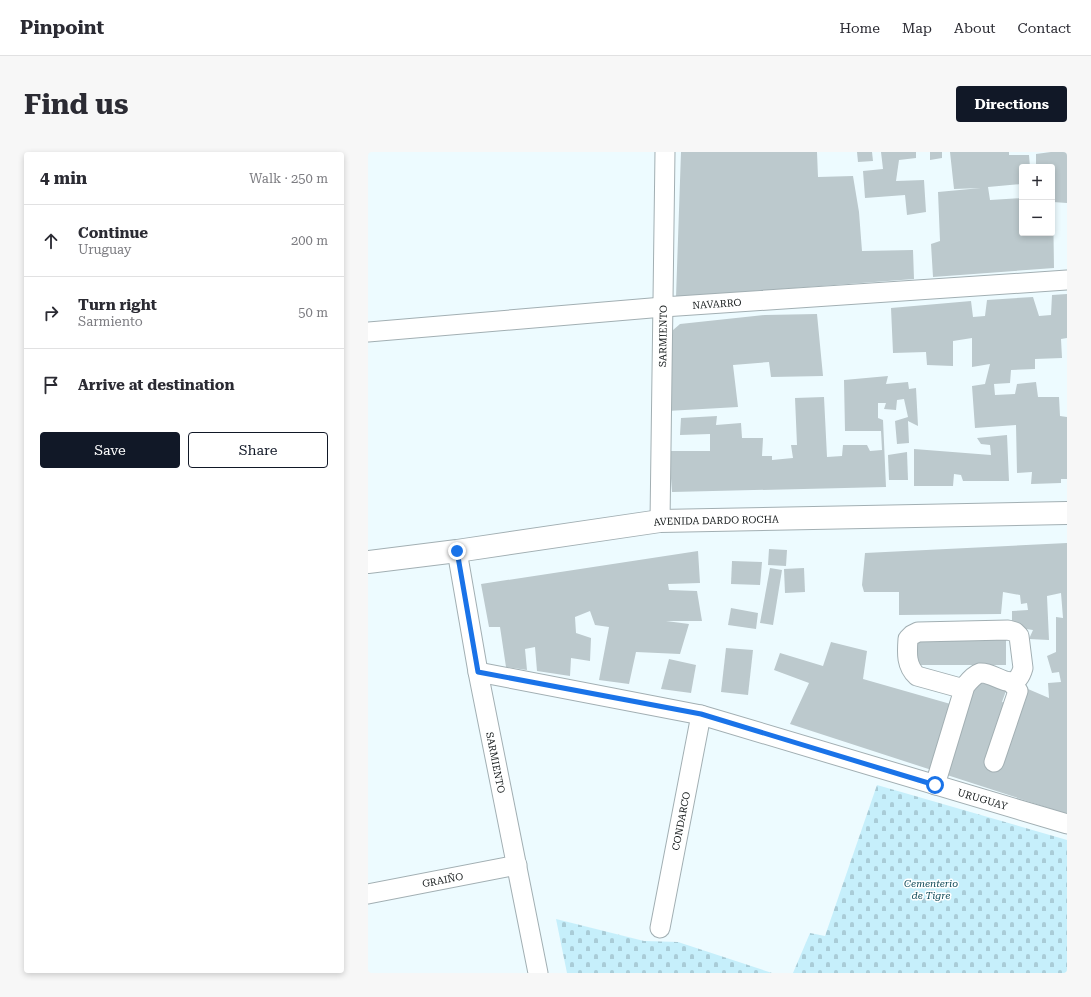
<!DOCTYPE html>
<meta charset="utf-8">
<style>
:root{--surface:#fff;--page:#f7f7f7;--text:#2b2b33;--muted:#7c7c81;--line:#e1e1e2;--accent:#111827}
body{margin:0;font-family:"Roboto Serif",serif;background:var(--page);color:var(--text)}
.controls{position:absolute;right:12px;top:12px;display:grid;overflow:hidden;border-radius:4px;box-shadow:0 2px 6px #0003}
.controls button{width:36px;height:36px;display:grid;place-items:center;padding:0;border:0;border-bottom:1px solid var(--line);background:var(--surface);color:var(--text);font:20px sans-serif}
.stop{position:absolute;width:12px;height:12px;margin:-9px;border:3px solid #1a73e8;border-radius:50%;background:#fff}
.stop.end{background:#1a73e8;border-color:#fff;box-shadow:0 1px 4px #0008}
.list{margin:0;padding:0;list-style:none}
h2{display:flex;justify-content:space-between;align-items:center;height:52px;margin:0;padding:0 16px;font-size:17px}
h2 small{font-size:13px;font-weight:400;color:var(--muted)}
.list li{display:grid;grid-template-columns:26px 1fr auto;gap:12px;align-items:center;box-sizing:border-box;height:72px;padding:0 16px;border-top:1px solid var(--line)}
.list b{display:block;font-size:15px;white-space:nowrap}
.list p{margin:0;font-size:13px;white-space:nowrap;color:var(--muted)}
.list em{font-size:13px;font-style:normal;color:var(--muted)}
.actions{display:flex;gap:8px;padding:12px 16px}
.actions a{flex:1;padding:9px 0;border:1px solid var(--accent);border-radius:4px;text-align:center;font-size:14px;color:var(--accent)}
.actions .main{background:var(--accent);color:#fff}
.icon{flex:none;width:22px;height:22px;fill:none;stroke:currentColor;stroke-width:2;stroke-linecap:round;stroke-linejoin:round}
.map{position:relative;flex:none;width:699px;height:821px;overflow:hidden;border-radius:4px}
header{display:flex;align-items:center;gap:24px;box-sizing:border-box;height:56px;padding:0 20px;background:var(--surface);border-bottom:1px solid var(--line)}
header strong{font-size:19px}
nav{display:flex;gap:22px;margin-inline-start:auto;font-size:14px}
.intro{display:flex;align-items:center;justify-content:space-between;box-sizing:border-box;height:96px;padding:0 24px}
h1{margin:0;font-size:28px}
.button{padding:10px 18px;border-radius:4px;background:var(--accent);color:#fff;font-size:14px;font-weight:700}
main{display:flex;gap:24px;padding:0 24px}
aside{flex:1;background:var(--surface);border-radius:4px;box-shadow:0 2px 6px #0003}
.map>svg:first-child{display:block}
</style>
<header>
<strong>Pinpoint</strong>
<nav><a>Home</a><a>Map</a><a>About</a><a>Contact</a></nav>
</header>
<div class="intro"><h1>Find us</h1><a class="button">Directions</a></div>
<main>
<aside>
<h2>4 min<small>Walk · 250 m</small></h2>
<ul class="list">
<li><svg class="icon" aria-label="ahead" viewBox="0 0 24 24"><path d="M12 20V5M6 11l6-6 6 6"/></svg><div><b>Continue</b><p>Uruguay</p></div><em>200 m</em></li>
<li><svg class="icon" aria-label="right" viewBox="0 0 24 24"><path d="M7 20v-9h11M14 6l5 5-5 5"/></svg><div><b>Turn right</b><p>Sarmiento</p></div><em>50 m</em></li>
<li><svg class="icon" aria-label="arrive" viewBox="0 0 24 24"><path d="M6 21V4h12l-3 4 3 4H6"/></svg><div><b>Arrive at destination</b></div></li>
</ul>
<div class="actions"><a class="main">Save</a><a>Share</a></div>
</aside>
<div class="map">
<svg width="699" height="821" viewBox="0 0 699 821">
<defs>
<pattern id="cemetery-stones" width="16" height="16" patternUnits="userSpaceOnUse"><rect width="16" height="16" fill="#c6effb"/><path d="M2 7V4a2 2 0 0 1 4 0v3zM10 15v-3a2 2 0 0 1 4 0v3z" fill="#a9ccd7"/></pattern>
</defs>
<rect width="100%" height="100%" fill="#edfbff"/>
<g fill="url(#cemetery-stones)">
<path d="M 509,633 L 699,688 L 699,821 L 425,821 L 442,781 L 457,784 Z"/>
<path d="M 188,767 L 276,789 L 310,790 L 404,821 L 199,821 Z"/>
</g>
<g fill="#bcc9cd">
<path d="M 313,0 L 449,0 L 450,25 L 485,24 L 491,60 L 494,99 L 545,98 L 546,127 L 308,145 Z"/>
<path d="M 489,0 L 504,0 L 505,9 L 490,10 Z"/>
<path d="M 513,0 L 548,0 L 548,6 L 531,8 L 528,29 L 556,28 L 558,60 L 539,63 L 537,43 L 497,46 L 495,19 L 515,17 Z"/>
<path d="M 562,0 L 574,0 L 574,6 L 562,8 Z"/>
<path d="M 582,0 L 641,0 L 641,3 L 661,3 L 662,15 L 654,15 L 654,32 L 620,35 L 622,48 L 654,46 L 654,81 L 684,81 L 684,15 L 668,15 L 668,2 L 683,0 L 699,0 L 699,51 L 685,50 L 686,116 L 565,125 L 563,92 L 572,89 L 570,40 L 613,36 L 586,37 Z"/>
<path d="M 699,142 L 699,186 L 693,187 L 694,206 L 667,207 L 667,217 L 643,218 L 642,231 L 626,232 L 627,243 L 647,242 L 649,232 L 668,230 L 670,245 L 691,245 L 692,264 L 699,265 L 699,327 L 693,327 L 693,331 L 663,332 L 664,320 L 649,321 L 648,273 L 607,276 L 604,234 L 617,232 L 622,212 L 604,215 L 604,186 L 585,189 L 585,214 L 559,213 L 558,200 L 525,201 L 523,156 L 603,149 L 605,165 L 617,164 L 619,148 L 665,145 L 671,164 L 683,163 L 684,143 Z"/>
<path d="M 449,162 L 455,224 L 403,225 L 401,210 L 365,213 L 370,255 L 299,259 L 297,185 L 312,172 L 397,163 Z"/>
<path d="M 520,224 L 518,232 L 540,230 L 541,237 L 548,236 L 550,274 L 540,269 L 541,291 L 529,292 L 527,269 L 540,265 L 536,247 L 529,248 L 528,258 L 516,257 L 518,251 L 510,251 L 510,266 L 515,268 L 518,335 L 304,340 L 301,299 L 342,299 L 342,282 L 312,283 L 313,266 L 349,264 L 348,273 L 373,271 L 374,286 L 395,286 L 394,304 L 404,304 L 404,308 L 425,306 L 423,293 L 429,293 L 427,246 L 456,245 L 459,305 L 474,304 L 475,293 L 499,293 L 502,299 L 514,298 L 513,279 L 477,279 L 476,228 Z"/>
<path d="M 639,283 L 641,329 L 595,329 L 593,323 L 586,322 L 585,334 L 546,334 L 546,297 L 623,303 L 622,293 L 613,292 L 609,286 Z"/>
<path d="M 539,300 L 540,328 L 521,328 L 520,303 Z"/>
<path d="M 699,391 L 699,662 L 422,572 L 441,531 L 406,518 L 412,501 L 455,514 L 463,490 L 499,499 L 495,527 L 600,557 L 607,530 L 639,536 L 634,550 L 650,555 L 651,547 L 657,550 L 660,537 L 681,546 L 680,531 L 693,530 L 691,520 L 684,521 L 679,504 L 688,500 L 688,465 L 695,466 L 693,441 L 679,444 L 681,488 L 661,487 L 665,478 L 644,475 L 644,459 L 660,458 L 659,451 L 653,452 L 652,443 L 635,440 L 633,462 L 531,463 L 531,440 L 496,440 L 494,433 L 497,401 Z"/>
<path d="M 401,397 L 419,398 L 418,414 L 400,413 Z"/>
<path d="M 330,399 L 332,431 L 300,432 L 301,438 L 329,439 L 334,469 L 298,469 L 321,472 L 312,502 L 268,500 L 261,532 L 231,528 L 241,475 L 227,473 L 222,459 L 207,465 L 208,481 L 223,486 L 222,509 L 203,506 L 202,524 L 169,519 L 167,495 L 157,497 L 159,518 L 138,515 L 132,475 L 121,475 L 113,432 Z"/>
<path d="M 364,409 L 394,410 L 392,433 L 363,432 Z"/>
<path d="M 402,416 L 414,418 L 405,473 L 392,471 Z"/>
<path d="M 436,416 L 437,440 L 417,441 L 416,417 Z"/>
<path d="M 363,456 L 390,461 L 388,477 L 360,473 Z"/>
<path d="M 638,483 L 638,513 L 548,513 L 549,485 Z"/>
<path d="M 358,496 L 385,498 L 380,543 L 353,540 Z"/>
<path d="M 301,507 L 328,513 L 323,541 L 293,537 Z"/>
</g>
<g fill="none" stroke-linecap="round" stroke-linejoin="round">
<g stroke="#a2afb3" stroke-width="21">
<g id="street">
<path id="s1" d="M 0,180 L 295,155 L 699,128"/>
<path id="s2" d="M 292,369 L 297,0"/>
<path id="s3" d="M 89,399 L 110,520 L 170,821"/>
<path id="s4" d="M 110,520 L 333,563 L 699,672"/>
<path d="M 626,610 L 650,539 L 643,530"/>
<path d="M 567,633 L 597,534 C 601,529 606,523 612,521 C 627,519 647,545 655,516 L 651,484 L 647,480 L 640,478 L 550,480 L 544,483 L 540,487 C 539,501 538,514 549,524 L 596,537"/>
<path id="s5" d="M 0,742 L 149,713"/>
<path id="s6" d="M 292,776 L 333,563"/>
</g>
</g>
<g stroke="#a2afb3" stroke-width="24">
<g id="secondary">
<path id="s7" d="M 0,410 L 89,399 L 292,369 L 699,361"/>
</g>
</g>
<use href="#street" stroke="#fff" stroke-width="19"/>
<use href="#secondary" stroke="#fff" stroke-width="22"/>
</g>
<g fill="none" stroke-linecap="round" stroke-linejoin="round">
<path stroke="#1a73e8" stroke-width="5" d="M 89,399 L 110,520 L 333,562 L 567,633"/>
</g>
<g text-anchor="middle" dominant-baseline="central" stroke-width="3" stroke-linejoin="round" paint-order="stroke">
<g font-size="10" fill="#14191a" stroke="#fff">
<text stroke="none"><textPath href="#s1" startOffset="350">NAVARRO</textPath></text>
<text stroke="none"><textPath href="#s2" startOffset="185">SARMIENTO</textPath></text>
<text stroke="none"><textPath href="#s7" startOffset="351">AVENIDA DARDO ROCHA</textPath></text>
<text stroke="none"><textPath href="#s3" startOffset="215">SARMIENTO</textPath></text>
<text stroke="none"><textPath href="#s4" startOffset="521">URUGUAY</textPath></text>
<text stroke="none"><textPath href="#s6" startOffset="109">CONDARCO</textPath></text>
<text stroke="none"><textPath href="#s5" startOffset="76">GRAIÑO</textPath></text>
</g>
<g font-size="10" font-style="italic" fill="#0f4957" stroke="#fff">
<text x="563" y="731">Cementerio<tspan x="563" dy="12">de Tigre</tspan></text>
</g>
</g>
</svg>
<div class="controls">
<button>+</button>
<button>−</button>
</div>
<div class="stop" style="left:567px;top:633px"></div>
<div class="stop end" style="left:89px;top:399px"></div>
</div>
</main>
